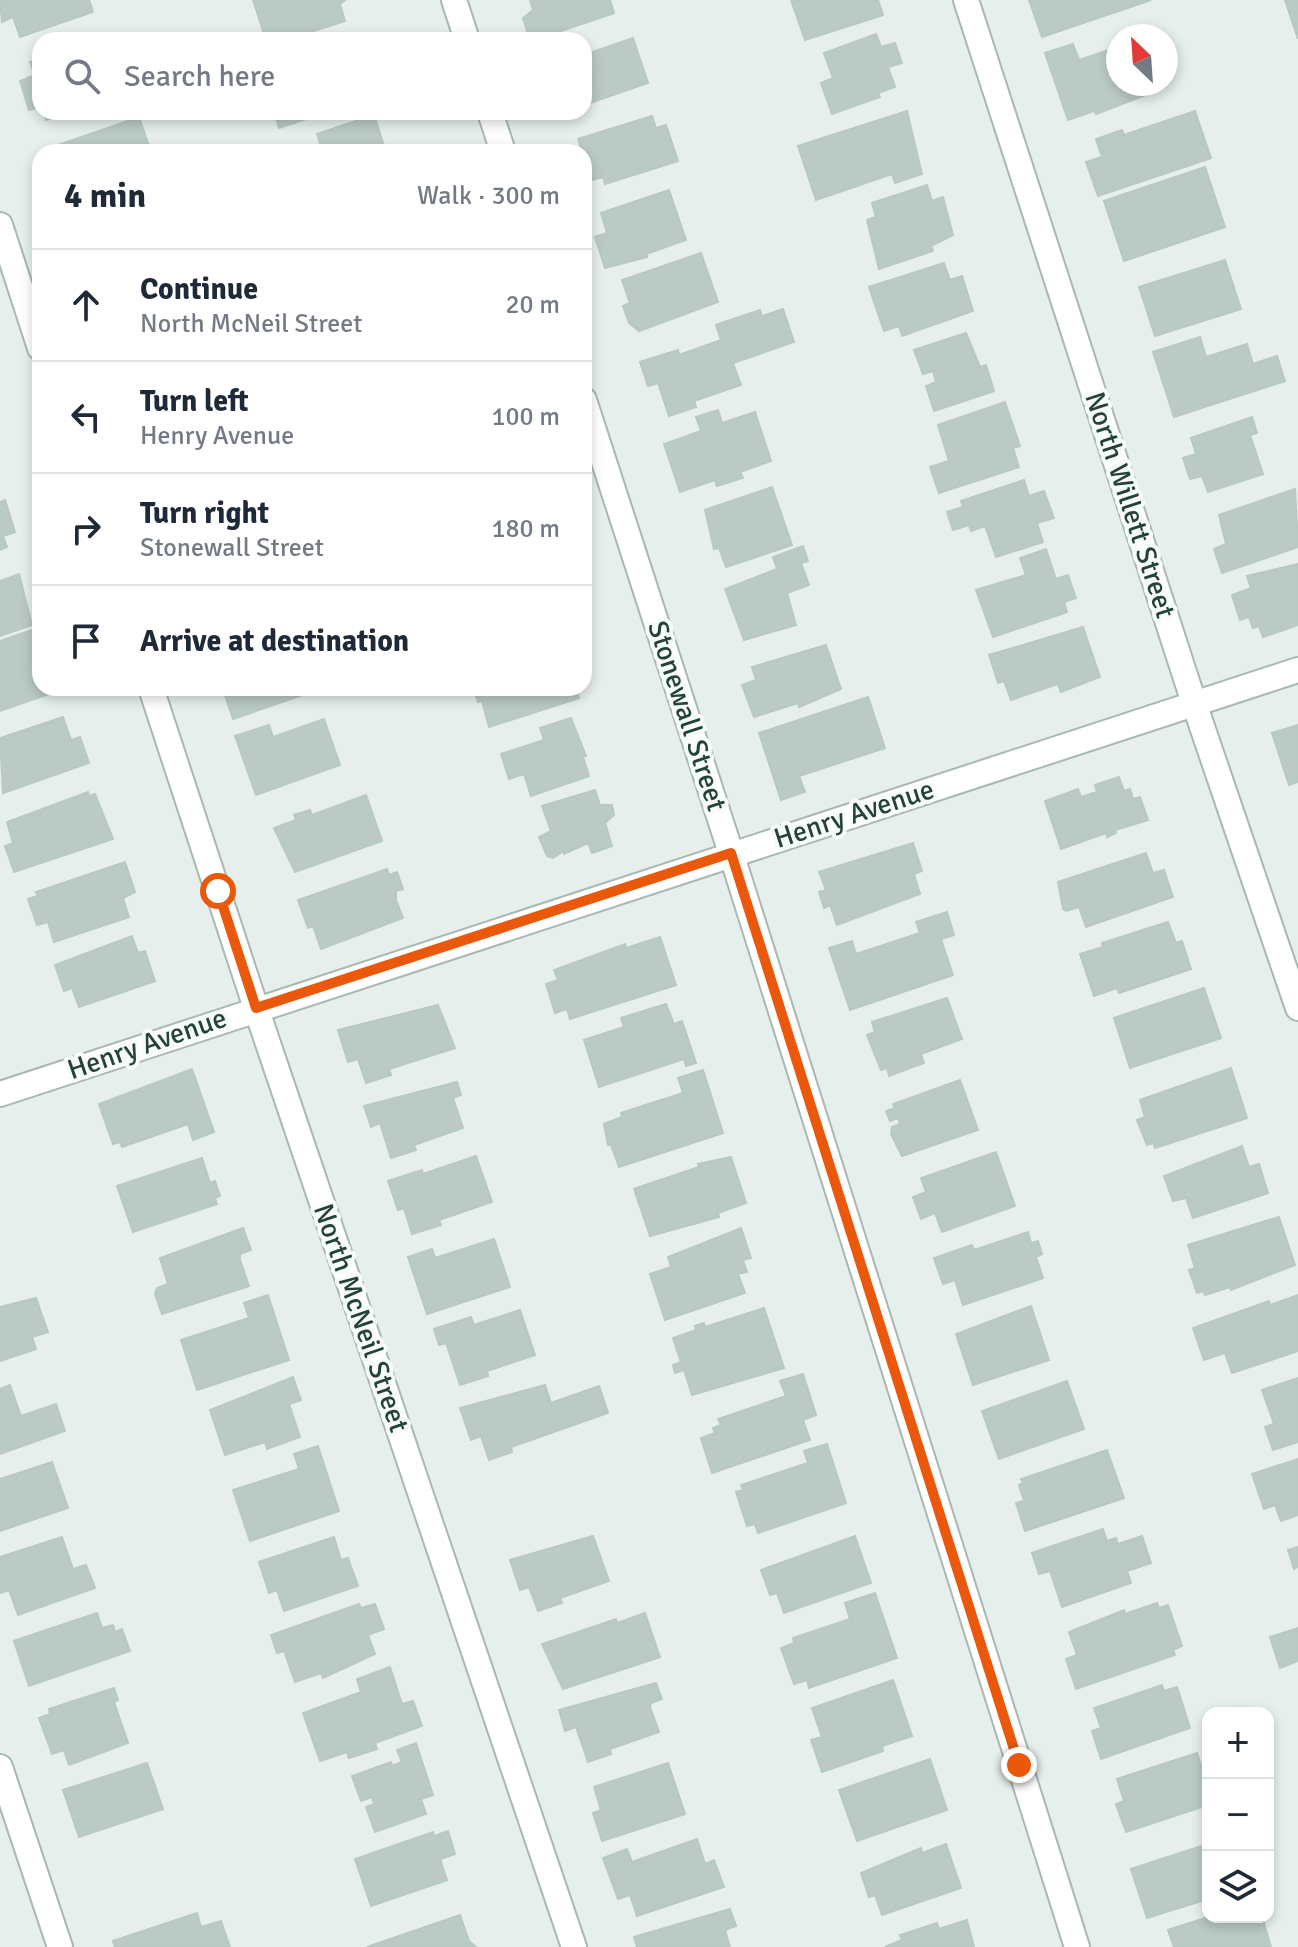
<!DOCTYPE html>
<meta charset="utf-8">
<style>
:root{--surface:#fff;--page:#f6f6f7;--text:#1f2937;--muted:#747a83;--line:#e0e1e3}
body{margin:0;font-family:Signika,sans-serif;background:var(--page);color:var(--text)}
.controls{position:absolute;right:24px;bottom:24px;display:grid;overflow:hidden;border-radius:16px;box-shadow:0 4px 12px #0003}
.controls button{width:72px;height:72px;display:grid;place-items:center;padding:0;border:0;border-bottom:2px solid var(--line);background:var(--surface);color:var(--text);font:40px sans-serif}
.compass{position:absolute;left:1106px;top:24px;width:72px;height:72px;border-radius:50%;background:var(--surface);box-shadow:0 4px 12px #0003;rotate:335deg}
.stop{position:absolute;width:24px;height:24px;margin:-18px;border:6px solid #ea580c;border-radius:50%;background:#fff}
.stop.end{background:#ea580c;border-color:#fff;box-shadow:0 2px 8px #0008}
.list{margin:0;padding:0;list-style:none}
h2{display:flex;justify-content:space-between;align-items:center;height:104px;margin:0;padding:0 32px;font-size:34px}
h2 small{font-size:26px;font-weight:400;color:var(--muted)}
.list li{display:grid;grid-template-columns:52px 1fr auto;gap:24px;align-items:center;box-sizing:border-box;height:112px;padding:0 32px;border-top:2px solid var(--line)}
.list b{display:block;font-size:30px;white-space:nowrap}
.list p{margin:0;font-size:26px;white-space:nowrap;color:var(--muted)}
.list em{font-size:26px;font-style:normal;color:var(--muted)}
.icon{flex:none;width:44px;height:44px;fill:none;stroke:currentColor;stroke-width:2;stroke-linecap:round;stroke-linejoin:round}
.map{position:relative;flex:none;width:1298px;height:1947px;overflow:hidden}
.search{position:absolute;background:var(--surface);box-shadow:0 4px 12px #0003;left:32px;top:32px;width:560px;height:88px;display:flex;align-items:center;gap:20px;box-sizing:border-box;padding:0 28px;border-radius:24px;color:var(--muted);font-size:30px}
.panel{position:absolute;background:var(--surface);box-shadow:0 4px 12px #0003;left:32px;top:144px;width:560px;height:552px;border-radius:24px}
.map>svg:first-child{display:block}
</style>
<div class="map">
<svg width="1298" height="1947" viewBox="0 0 1298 1947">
<rect width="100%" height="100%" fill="#e6efeb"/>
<g fill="#bbcac4" stroke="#b8c9c2" stroke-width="2">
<path d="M 0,0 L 89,0 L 93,12 L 20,37 L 13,17 L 2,22 Z"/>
<path d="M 253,0 L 345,0 L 340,4 L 345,21 L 285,40 L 266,40 Z"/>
<path d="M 530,0 L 610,0 L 614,13 L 534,40 L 529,37 L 523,18 L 533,10 Z"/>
<path d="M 791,0 L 878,0 L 883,15 L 805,40 Z"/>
<path d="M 1029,0 L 1151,0 L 1042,37 Z"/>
<path d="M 1285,0 L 1298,0 L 1298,39 Z"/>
<path d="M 876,34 L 881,47 L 895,43 L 902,63 L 888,67 L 895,87 L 878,93 L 880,97 L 832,114 L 821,83 L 833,78 L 824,53 Z"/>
<path d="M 633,38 L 648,83 L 584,105 L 584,55 Z"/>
<path d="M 1073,44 L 1079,60 L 1118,47 L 1118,84 L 1157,84 L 1159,90 L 1096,114 L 1094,111 L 1068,120 L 1045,53 Z"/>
<path d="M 40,59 L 40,107 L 29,110 L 20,81 L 35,75 L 30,62 Z"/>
<path d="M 907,111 L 922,174 L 895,183 L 892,174 L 816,200 L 798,146 Z"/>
<path d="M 1195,111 L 1211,158 L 1098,196 L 1086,162 L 1102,157 L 1096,139 L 1122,130 L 1124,135 Z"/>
<path d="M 44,112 L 70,112 L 46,120 Z"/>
<path d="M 274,112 L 327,112 L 279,128 Z"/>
<path d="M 374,115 L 386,152 L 323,152 L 317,134 Z"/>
<path d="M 652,116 L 656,128 L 666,125 L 678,161 L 605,184 L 603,177 L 592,180 L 578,139 Z"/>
<path d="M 139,117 L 151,152 L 57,152 L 55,146 Z"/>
<path d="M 1205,167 L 1225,227 L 1124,261 L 1104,201 Z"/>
<path d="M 927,185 L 932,201 L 943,197 L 953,235 L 931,246 L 933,251 L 879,269 L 867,220 L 876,217 L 872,203 Z"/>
<path d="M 669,190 L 686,240 L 646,254 L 647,257 L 605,268 L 595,237 L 607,233 L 601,213 Z"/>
<path d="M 701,253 L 718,302 L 639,331 L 629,323 L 623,306 L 630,303 L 622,280 Z"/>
<path d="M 1225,260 L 1241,309 L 1155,336 L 1139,287 Z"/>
<path d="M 944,263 L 950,280 L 962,276 L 973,311 L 902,336 L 899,326 L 884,331 L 869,287 Z"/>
<path d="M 783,309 L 794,342 L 733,363 L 741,385 L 694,401 L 696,407 L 669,416 L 658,383 L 648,386 L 640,362 L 678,350 L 679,355 L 721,340 L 716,325 L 760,310 L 762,316 Z"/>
<path d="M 966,333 L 980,367 L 986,365 L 994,391 L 934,411 L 926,386 L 936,382 L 933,371 L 923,374 L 914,350 Z"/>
<path d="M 1200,337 L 1206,357 L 1247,344 L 1253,364 L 1277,356 L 1285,381 L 1174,417 L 1153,352 Z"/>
<path d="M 1005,402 L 1020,446 L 1013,448 L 1019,467 L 939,493 L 930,467 L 949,461 L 938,425 Z"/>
<path d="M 718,410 L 722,423 L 755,412 L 771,461 L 740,472 L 743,478 L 717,486 L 715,480 L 680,492 L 664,444 L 701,431 L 696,417 Z"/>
<path d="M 1252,417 L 1257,433 L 1250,435 L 1263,474 L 1208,492 L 1202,476 L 1190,479 L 1183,458 L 1196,454 L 1191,438 Z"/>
<path d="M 1024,480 L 1029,496 L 1044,491 L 1054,518 L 1037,523 L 1043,542 L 996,557 L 985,526 L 971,531 L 969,525 L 953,530 L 947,512 L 963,507 L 961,501 Z"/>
<path d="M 772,487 L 792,545 L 726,567 L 719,548 L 714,549 L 705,510 Z"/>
<path d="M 1295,489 L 1298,547 L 1222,573 L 1214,549 L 1226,544 L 1219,515 Z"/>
<path d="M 5,500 L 15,532 L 3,536 L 7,547 L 0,550 L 0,502 Z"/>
<path d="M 803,546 L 808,561 L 801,563 L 809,585 L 787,593 L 796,625 L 744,640 L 725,589 L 777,569 L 773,557 Z"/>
<path d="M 1046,549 L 1056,579 L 1068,575 L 1076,598 L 1064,602 L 1067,612 L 993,637 L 976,590 L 1026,575 L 1020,558 Z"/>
<path d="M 1298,564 L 1298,625 L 1263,637 L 1259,626 L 1253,628 L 1249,617 L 1240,620 L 1232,595 L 1251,588 L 1247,576 Z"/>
<path d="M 19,574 L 32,625 L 0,636 L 0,581 Z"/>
<path d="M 1083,627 L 1100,677 L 1061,692 L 1058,684 L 1011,700 L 1004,681 L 998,683 L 989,655 Z"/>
<path d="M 32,630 L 40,645 L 40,688 L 63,689 L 0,711 L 0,641 Z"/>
<path d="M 826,645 L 841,689 L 799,707 L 798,703 L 754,717 L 742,685 L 756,680 L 752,667 Z"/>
<path d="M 233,688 L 319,688 L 320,689 L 233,719 L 224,692 Z"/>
<path d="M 478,688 L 576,688 L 579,698 L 489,727 L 482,701 L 478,702 L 476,696 L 480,694 Z"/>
<path d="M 868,697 L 885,748 L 799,776 L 805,792 L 781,800 L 759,733 Z"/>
<path d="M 63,717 L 71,740 L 80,737 L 89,763 L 3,793 L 0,738 Z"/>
<path d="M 571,718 L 586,756 L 583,757 L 589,776 L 531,796 L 524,774 L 509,779 L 501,754 L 544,740 L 540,728 Z"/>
<path d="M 324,719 L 340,765 L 256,795 L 235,736 L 269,725 L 273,737 Z"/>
<path d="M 1298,725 L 1298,782 L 1289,785 L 1272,733 Z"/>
<path d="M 1119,777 L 1124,791 L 1130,789 L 1133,799 L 1140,797 L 1148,820 L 1115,830 L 1116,833 L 1107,837 L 1106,833 L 1061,849 L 1045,801 L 1078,789 L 1081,797 L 1097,792 L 1095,785 Z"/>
<path d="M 595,790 L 600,805 L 612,805 L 614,815 L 605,823 L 612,846 L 592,853 L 588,843 L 564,854 L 563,851 L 553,858 L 547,856 L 539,837 L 551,831 L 542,806 Z"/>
<path d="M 88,792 L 89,796 L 95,794 L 113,839 L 14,872 L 5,846 L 13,843 L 7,822 Z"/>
<path d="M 366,795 L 382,841 L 295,872 L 274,828 L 296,820 L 294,815 L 310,810 L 312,815 Z"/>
<path d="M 913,843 L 922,871 L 914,874 L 920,894 L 837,925 L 830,905 L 824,908 L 819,892 L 826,890 L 819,872 Z"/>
<path d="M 1146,853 L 1153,873 L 1164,870 L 1173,897 L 1086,927 L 1079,907 L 1066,911 L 1063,909 L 1058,882 Z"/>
<path d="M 125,862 L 135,892 L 123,898 L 129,917 L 54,942 L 48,922 L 37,925 L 28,899 L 38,896 L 36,892 Z"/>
<path d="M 387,869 L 389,875 L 397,872 L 403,889 L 396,891 L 396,900 L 403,918 L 321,949 L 313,926 L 308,928 L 298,900 Z"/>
<path d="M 947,912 L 954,935 L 941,939 L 953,975 L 850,1010 L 829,948 L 852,941 L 856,954 L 920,933 L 916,922 Z"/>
<path d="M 1168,922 L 1176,943 L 1182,941 L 1191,969 L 1119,993 L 1117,988 L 1094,996 L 1080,954 L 1103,947 L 1102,943 Z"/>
<path d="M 132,936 L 138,953 L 145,951 L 155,981 L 79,1007 L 72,988 L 64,991 L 55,965 Z"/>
<path d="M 660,937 L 676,985 L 570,1019 L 567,1009 L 555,1013 L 546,984 L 558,980 L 554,970 L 625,944 L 626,948 Z"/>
<path d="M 1204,988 L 1221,1038 L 1130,1068 L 1114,1018 Z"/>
<path d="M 947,998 L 962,1039 L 921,1054 L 924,1063 L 889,1076 L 887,1068 L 881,1070 L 867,1035 L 875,1032 L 872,1022 Z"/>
<path d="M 666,1004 L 674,1024 L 682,1021 L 696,1063 L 686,1066 L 684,1059 L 599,1087 L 584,1040 L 624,1027 L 621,1018 Z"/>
<path d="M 438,1005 L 455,1048 L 389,1069 L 391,1075 L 366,1083 L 358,1059 L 348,1062 L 338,1030 Z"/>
<path d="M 1231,1068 L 1247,1118 L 1155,1148 L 1153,1143 L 1147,1145 L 1137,1120 L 1145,1117 L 1140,1100 Z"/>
<path d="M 192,1069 L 214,1132 L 193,1140 L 188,1124 L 122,1147 L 120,1142 L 113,1144 L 99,1104 Z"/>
<path d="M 703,1070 L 723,1133 L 619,1167 L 611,1145 L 608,1145 L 604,1124 L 622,1117 L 621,1113 L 683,1093 L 678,1078 Z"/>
<path d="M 960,1080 L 978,1130 L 902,1156 L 891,1134 L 892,1127 L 900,1124 L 898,1118 L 890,1121 L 886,1111 L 895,1108 L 893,1104 Z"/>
<path d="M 457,1082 L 461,1095 L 453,1098 L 463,1128 L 414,1145 L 416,1150 L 391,1158 L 380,1123 L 371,1127 L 364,1106 Z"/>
<path d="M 1242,1146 L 1249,1167 L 1259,1164 L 1268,1193 L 1193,1218 L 1186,1198 L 1173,1201 L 1164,1176 Z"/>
<path d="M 996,1152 L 1015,1206 L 942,1232 L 935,1213 L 921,1219 L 913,1197 L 926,1192 L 921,1178 Z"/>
<path d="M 476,1156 L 492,1202 L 439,1220 L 441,1225 L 412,1234 L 404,1208 L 398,1210 L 388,1181 L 422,1170 L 423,1174 Z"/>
<path d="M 731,1157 L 746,1203 L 718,1213 L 719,1217 L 650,1236 L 634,1189 L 699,1167 L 698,1164 Z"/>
<path d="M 202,1158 L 210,1183 L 215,1181 L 220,1196 L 215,1198 L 217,1204 L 133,1232 L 117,1186 Z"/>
<path d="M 1279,1217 L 1295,1265 L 1231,1290 L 1230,1287 L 1205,1295 L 1203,1291 L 1197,1293 L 1189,1270 L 1195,1268 L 1188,1245 Z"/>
<path d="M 243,1228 L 251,1250 L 240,1254 L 240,1260 L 249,1286 L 162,1314 L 155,1294 L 157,1288 L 168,1284 L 160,1258 Z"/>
<path d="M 741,1228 L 751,1258 L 743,1260 L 747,1272 L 738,1274 L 745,1293 L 665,1320 L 650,1274 L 671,1267 L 668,1257 Z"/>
<path d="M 1028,1232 L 1031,1243 L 1038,1241 L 1042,1254 L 1036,1257 L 1043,1278 L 963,1305 L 955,1280 L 943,1284 L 934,1258 L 972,1245 L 974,1250 Z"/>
<path d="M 494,1239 L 510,1287 L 427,1314 L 408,1257 L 432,1249 L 435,1258 Z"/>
<path d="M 268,1295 L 289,1360 L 197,1390 L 181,1340 L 249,1318 L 244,1303 Z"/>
<path d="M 1298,1295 L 1298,1351 L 1232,1373 L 1225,1353 L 1204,1360 L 1193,1328 L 1269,1301 L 1270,1305 Z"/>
<path d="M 36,1298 L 48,1332 L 32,1337 L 36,1349 L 0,1361 L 0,1307 Z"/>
<path d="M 1031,1306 L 1049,1360 L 973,1385 L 956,1334 Z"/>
<path d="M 764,1308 L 784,1368 L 692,1395 L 684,1370 L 675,1373 L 673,1365 L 681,1362 L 673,1338 L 696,1330 L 695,1326 L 704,1323 L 705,1327 Z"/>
<path d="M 520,1310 L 535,1355 L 487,1371 L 488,1376 L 460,1385 L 446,1343 L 439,1345 L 434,1329 L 471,1317 L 474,1325 Z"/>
<path d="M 803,1374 L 816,1415 L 803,1420 L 810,1440 L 712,1473 L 701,1438 L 715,1433 L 713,1428 L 721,1425 L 718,1419 L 786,1396 L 780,1381 Z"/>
<path d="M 293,1377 L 301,1400 L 289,1404 L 300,1437 L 267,1449 L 265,1442 L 225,1455 L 210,1410 Z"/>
<path d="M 1298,1378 L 1298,1442 L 1273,1450 L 1265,1427 L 1274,1424 L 1262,1390 Z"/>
<path d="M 1067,1381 L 1084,1429 L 999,1459 L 982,1411 Z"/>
<path d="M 10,1385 L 21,1416 L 56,1404 L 65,1431 L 0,1454 L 0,1389 Z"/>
<path d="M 545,1385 L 551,1403 L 599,1386 L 608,1413 L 511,1447 L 512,1452 L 489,1460 L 481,1436 L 471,1440 L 460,1408 Z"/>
<path d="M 827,1444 L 846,1503 L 758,1533 L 755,1524 L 747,1526 L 736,1492 L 743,1490 L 741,1485 L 808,1463 L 804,1451 Z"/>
<path d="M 318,1446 L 339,1511 L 250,1541 L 233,1490 L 299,1469 L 294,1454 Z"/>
<path d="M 1107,1450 L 1124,1498 L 1025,1531 L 1016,1503 L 1024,1501 L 1019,1485 L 1023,1483 L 1021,1479 Z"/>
<path d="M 1298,1459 L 1298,1515 L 1281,1521 L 1275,1505 L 1264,1509 L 1252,1474 Z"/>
<path d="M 52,1462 L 68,1508 L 0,1531 L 0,1479 Z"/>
<path d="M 1103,1529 L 1107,1541 L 1116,1538 L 1118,1544 L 1142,1536 L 1151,1563 L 1127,1571 L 1131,1583 L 1062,1607 L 1050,1571 L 1039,1574 L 1032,1553 Z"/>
<path d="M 593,1536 L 609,1581 L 560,1598 L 562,1603 L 538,1611 L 529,1587 L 520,1590 L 510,1560 Z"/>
<path d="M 855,1536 L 871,1583 L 784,1613 L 777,1593 L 770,1595 L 761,1570 Z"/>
<path d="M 62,1537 L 73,1569 L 86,1565 L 95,1588 L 18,1615 L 9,1590 L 0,1593 L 0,1557 Z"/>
<path d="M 334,1537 L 341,1560 L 348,1558 L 358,1586 L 284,1611 L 277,1590 L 269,1593 L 259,1562 Z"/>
<path d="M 1298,1547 L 1298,1567 L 1294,1569 L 1288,1550 Z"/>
<path d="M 875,1593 L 897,1658 L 809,1688 L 807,1680 L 794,1684 L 781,1648 L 794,1643 L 793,1638 L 850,1619 L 845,1603 Z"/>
<path d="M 1157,1603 L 1159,1608 L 1168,1605 L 1182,1646 L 1173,1650 L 1175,1655 L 1076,1689 L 1066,1659 L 1077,1655 L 1069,1632 L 1124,1610 L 1125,1614 Z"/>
<path d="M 359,1604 L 361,1608 L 375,1604 L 384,1629 L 368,1635 L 375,1654 L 323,1678 L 321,1673 L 295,1682 L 284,1651 L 277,1653 L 271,1635 Z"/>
<path d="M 97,1613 L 102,1628 L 113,1625 L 115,1632 L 122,1629 L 130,1651 L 29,1686 L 14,1641 Z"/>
<path d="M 645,1613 L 660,1657 L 563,1689 L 542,1644 L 616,1619 L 617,1623 Z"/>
<path d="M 1298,1628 L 1298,1661 L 1280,1668 L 1270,1637 Z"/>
<path d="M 390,1667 L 402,1704 L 413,1701 L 422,1726 L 375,1743 L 377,1749 L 349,1758 L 347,1752 L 320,1761 L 303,1713 L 361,1692 L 357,1679 Z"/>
<path d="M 893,1680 L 912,1736 L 882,1746 L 883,1751 L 822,1772 L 811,1740 L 822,1737 L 812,1708 Z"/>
<path d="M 656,1683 L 662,1699 L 651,1703 L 650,1707 L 659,1732 L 610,1749 L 611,1754 L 588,1762 L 576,1727 L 565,1731 L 559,1710 Z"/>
<path d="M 1162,1685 L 1164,1691 L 1177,1687 L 1190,1728 L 1101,1759 L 1092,1731 L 1101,1728 L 1094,1708 Z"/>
<path d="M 114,1688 L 118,1700 L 114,1702 L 128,1743 L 69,1765 L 64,1750 L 52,1754 L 39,1718 L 50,1714 L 49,1709 Z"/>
<path d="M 416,1743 L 433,1795 L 421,1799 L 426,1814 L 375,1832 L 366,1807 L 374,1804 L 372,1797 L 361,1801 L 352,1776 L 391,1762 L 392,1766 L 402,1762 L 397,1750 Z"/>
<path d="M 1197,1753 L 1208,1787 L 1208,1805 L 1126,1832 L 1116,1804 L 1124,1801 L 1117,1779 Z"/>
<path d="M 930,1759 L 947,1810 L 857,1841 L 839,1790 Z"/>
<path d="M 147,1763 L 163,1809 L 79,1837 L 63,1790 Z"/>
<path d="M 668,1763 L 685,1814 L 602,1841 L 593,1813 L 601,1810 L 594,1787 Z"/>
<path d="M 448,1831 L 455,1854 L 440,1859 L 447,1880 L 371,1906 L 355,1859 L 433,1832 L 434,1836 Z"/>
<path d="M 697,1839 L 705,1864 L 714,1860 L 724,1887 L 637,1916 L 630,1895 L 618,1899 L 603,1858 L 627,1849 L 632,1862 Z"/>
<path d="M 946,1844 L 961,1888 L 882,1915 L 875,1895 L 869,1897 L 861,1873 L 921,1848 L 922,1853 Z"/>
<path d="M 1208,1844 L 1208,1899 L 1147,1918 L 1131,1869 Z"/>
<path d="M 730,1909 L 736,1926 L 725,1930 L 730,1947 L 637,1947 L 634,1937 Z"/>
<path d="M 197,1913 L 201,1927 L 221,1921 L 230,1947 L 115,1947 L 113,1941 Z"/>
<path d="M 460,1915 L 469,1941 L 476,1947 L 367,1947 Z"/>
<path d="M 1208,1917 L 1262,1917 L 1271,1947 L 1174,1947 L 1168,1930 Z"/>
<path d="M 967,1920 L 974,1947 L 885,1947 L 902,1940 L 900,1935 L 937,1923 L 939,1929 Z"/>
</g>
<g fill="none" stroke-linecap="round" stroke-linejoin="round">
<g stroke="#a8b8b2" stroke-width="28">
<g id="minor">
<path d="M 454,0 L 467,40"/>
<path d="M 966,0 L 1194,703 L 1298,1008"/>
<path d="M 490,112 L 503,152"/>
<path d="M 0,225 L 40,348"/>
<path d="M 584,400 L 731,853 L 1077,1947"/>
<path d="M 151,688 L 256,1008 L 574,1947"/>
<path d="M 0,1094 L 1298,670"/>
<path d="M 0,1767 L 60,1947"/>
</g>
</g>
<use href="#minor" stroke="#fff" stroke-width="24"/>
</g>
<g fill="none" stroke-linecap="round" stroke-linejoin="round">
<path stroke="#ea580c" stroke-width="10" d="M 218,891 L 256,1008 L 731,853 L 1019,1765"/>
</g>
<g text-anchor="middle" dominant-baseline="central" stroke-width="8" stroke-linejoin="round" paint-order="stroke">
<g font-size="28" fill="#24423a" stroke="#f7fbf9">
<text transform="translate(1130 505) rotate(72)">North Willett Street</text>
<text transform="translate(687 716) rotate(72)">Stonewall Street</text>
<text transform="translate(854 814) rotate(-18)">Henry Avenue</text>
<text transform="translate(147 1044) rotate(-19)">Henry Avenue</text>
<text transform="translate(361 1318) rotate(71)">North McNeil Street</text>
</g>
</g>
</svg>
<div class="controls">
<button>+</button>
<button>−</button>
<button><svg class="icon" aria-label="layers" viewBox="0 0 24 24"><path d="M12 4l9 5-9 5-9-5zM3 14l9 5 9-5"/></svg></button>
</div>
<svg class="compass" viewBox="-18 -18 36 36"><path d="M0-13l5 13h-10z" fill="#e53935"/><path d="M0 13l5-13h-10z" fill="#747a83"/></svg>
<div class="stop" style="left:218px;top:891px"></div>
<div class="stop end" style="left:1019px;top:1765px"></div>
<div class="search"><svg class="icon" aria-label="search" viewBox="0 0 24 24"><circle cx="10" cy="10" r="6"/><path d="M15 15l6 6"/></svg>Search here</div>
<section class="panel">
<h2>4 min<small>Walk · 300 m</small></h2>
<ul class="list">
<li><svg class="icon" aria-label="ahead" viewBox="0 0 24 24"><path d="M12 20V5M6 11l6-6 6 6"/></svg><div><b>Continue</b><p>North McNeil Street</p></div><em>20 m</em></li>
<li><svg class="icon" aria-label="left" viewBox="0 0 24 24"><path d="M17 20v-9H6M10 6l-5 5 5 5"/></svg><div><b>Turn left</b><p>Henry Avenue</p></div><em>100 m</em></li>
<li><svg class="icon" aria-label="right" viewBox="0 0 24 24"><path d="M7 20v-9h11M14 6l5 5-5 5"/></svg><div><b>Turn right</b><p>Stonewall Street</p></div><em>180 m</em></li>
<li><svg class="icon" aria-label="arrive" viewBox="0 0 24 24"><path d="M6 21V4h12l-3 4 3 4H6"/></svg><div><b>Arrive at destination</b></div></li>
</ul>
</section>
</div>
